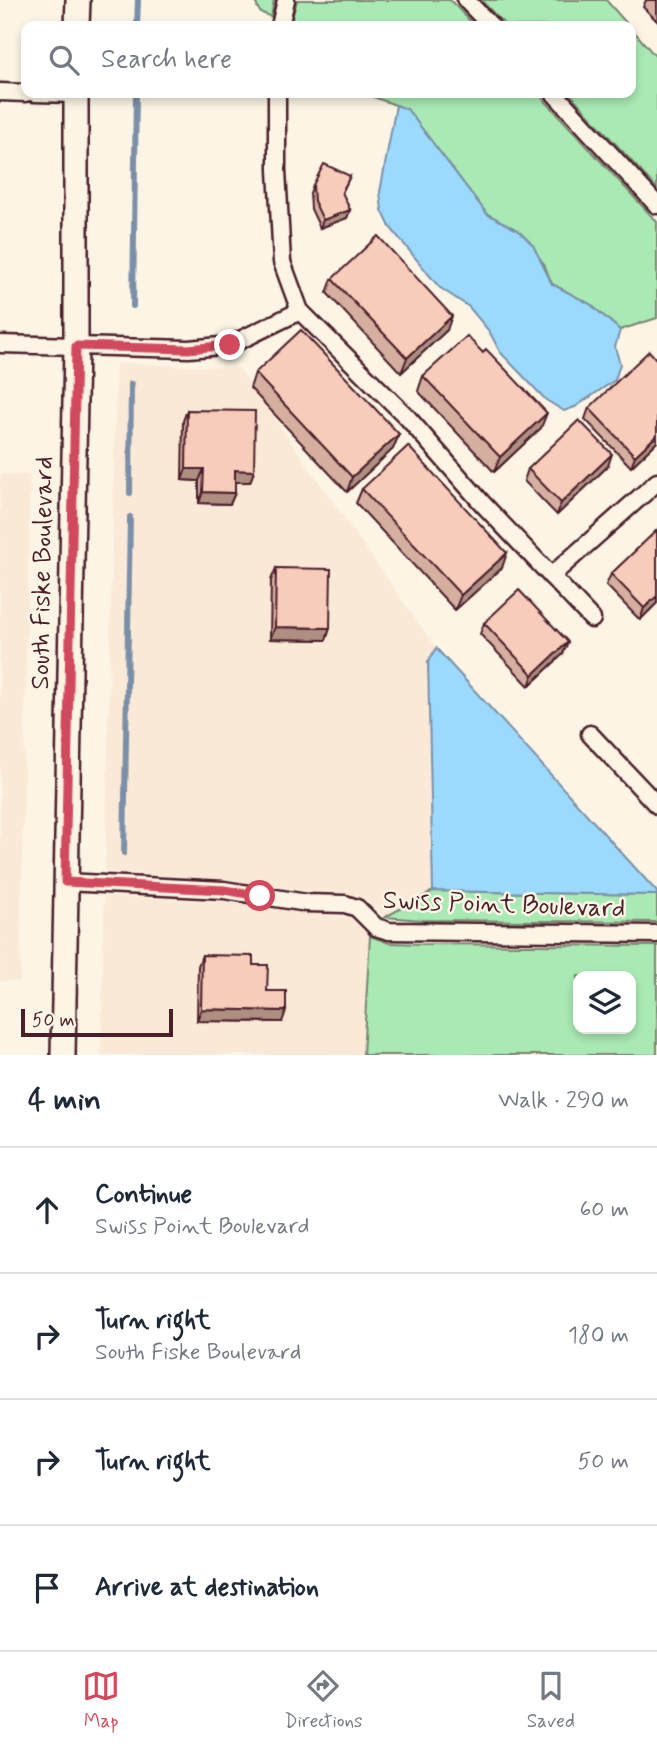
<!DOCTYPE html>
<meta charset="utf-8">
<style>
:root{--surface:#fff;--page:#f6f6f7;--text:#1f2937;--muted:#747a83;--line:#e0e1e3;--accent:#d1495b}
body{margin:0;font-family:Mynerve,sans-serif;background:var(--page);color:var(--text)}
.controls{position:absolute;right:21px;bottom:21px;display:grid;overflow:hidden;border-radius:14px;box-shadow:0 4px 10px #0003}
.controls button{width:63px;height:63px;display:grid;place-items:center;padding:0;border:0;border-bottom:2px solid var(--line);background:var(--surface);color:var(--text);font:35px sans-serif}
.scale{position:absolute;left:21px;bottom:18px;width:152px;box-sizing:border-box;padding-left:7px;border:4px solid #4a1f2b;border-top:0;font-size:19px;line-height:24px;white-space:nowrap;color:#4a1f2b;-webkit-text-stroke:5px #fcf5e5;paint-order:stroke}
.stop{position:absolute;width:21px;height:21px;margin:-16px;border:5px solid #d1495b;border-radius:50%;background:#fff}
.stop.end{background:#d1495b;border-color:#fff;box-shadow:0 2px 7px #0008}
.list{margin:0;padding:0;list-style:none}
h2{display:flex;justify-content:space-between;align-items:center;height:91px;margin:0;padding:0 28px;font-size:30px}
h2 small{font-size:23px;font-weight:400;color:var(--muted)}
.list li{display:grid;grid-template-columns:46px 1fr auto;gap:21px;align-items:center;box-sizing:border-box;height:126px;padding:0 28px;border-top:2px solid var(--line)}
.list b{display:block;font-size:26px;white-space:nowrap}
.list p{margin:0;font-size:23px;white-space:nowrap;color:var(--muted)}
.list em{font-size:23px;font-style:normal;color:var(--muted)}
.icon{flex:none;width:38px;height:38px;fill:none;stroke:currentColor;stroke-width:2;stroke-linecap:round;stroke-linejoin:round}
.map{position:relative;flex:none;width:657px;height:1055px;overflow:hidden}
.search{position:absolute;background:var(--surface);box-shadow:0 4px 10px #0003;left:21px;right:21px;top:21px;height:77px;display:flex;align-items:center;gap:18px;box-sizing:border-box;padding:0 24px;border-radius:14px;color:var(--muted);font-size:26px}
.sheet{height:595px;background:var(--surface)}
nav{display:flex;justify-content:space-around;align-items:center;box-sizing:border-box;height:98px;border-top:2px solid var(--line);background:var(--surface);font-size:19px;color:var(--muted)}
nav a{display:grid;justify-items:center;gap:4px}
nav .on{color:var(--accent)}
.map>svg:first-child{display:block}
</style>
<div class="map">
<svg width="657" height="1055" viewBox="0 0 657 1055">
<rect width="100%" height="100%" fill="#fcf5e5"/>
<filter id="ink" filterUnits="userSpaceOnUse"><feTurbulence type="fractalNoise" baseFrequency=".0143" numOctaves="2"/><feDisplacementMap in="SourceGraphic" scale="14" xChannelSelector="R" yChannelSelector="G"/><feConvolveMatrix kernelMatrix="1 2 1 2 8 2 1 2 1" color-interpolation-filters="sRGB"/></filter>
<g filter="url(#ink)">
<g fill="#fbe9d8">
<path d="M 116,363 L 239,368 L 436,648 L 428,662 L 433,891 L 385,917 L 365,899 L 346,892 L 307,891 L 225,879 L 105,872 Z"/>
<path d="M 0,474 L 30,475 L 20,981 L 0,981 Z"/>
<path d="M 104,896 L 223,902 L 352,918 L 370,936 L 363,1055 L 101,1055 Z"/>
</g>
<g fill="#a9eab4" stroke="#7a8470" stroke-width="2" fill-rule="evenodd">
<path d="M 254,0 L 274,0 L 271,17 L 260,12 Z"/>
<path d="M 297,0 L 450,0 L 475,26 L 290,26 Z"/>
<path d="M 481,0 L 606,0 L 629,26 L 506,26 Z"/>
<path d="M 631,28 L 657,58 L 657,189 L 569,93 L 631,93 Z"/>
<path d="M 362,93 L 538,93 L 657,222 L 657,318 L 620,330 L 590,304 L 552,284 L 544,264 L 519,231 L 487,214 L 407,109 Z"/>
<path d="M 433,891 L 657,895 L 657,922 L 422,920 L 385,917 Z"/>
<path d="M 370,936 L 389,943 L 421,944 L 657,946 L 657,1055 L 363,1055 ZM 578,976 L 631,976 L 631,1029 L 578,1029 Z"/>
</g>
<g fill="#9bdafc" stroke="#7b8fa8" stroke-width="2">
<path d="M 396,105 L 407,109 L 487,214 L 519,231 L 533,245 L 552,284 L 590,304 L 620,330 L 615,347 L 620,364 L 615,380 L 575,407 L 564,411 L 546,400 L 500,352 L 489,331 L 469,307 L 439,287 L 390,227 L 382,210 L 380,192 Z"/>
<path d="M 436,648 L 657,892 L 657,895 L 433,891 L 428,662 Z"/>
</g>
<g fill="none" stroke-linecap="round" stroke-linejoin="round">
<g stroke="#7b8fa8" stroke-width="6">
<path d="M 137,26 L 138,0"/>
<path d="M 133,306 L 136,93"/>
<path d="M 130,493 L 131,384"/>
<path d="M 124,853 L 130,517"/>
</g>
<g stroke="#4a1f2b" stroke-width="21">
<g id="minor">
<path d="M 466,0 L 491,26"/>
<path d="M 280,26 L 286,0"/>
<path d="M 0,92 L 26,93"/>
<path d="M 34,93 L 76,94"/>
<path d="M 277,93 L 277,170 L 282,262 L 300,311 L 407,417 L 482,503 L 592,619"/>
<path d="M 554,93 L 657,205"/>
<path d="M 0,344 L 189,349 L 230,345 L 300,311"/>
<path d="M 551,576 L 657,482"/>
<path d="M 590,734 L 657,805"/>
<path d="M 65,882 L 224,890 L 307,903 L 345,904 L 357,908 L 376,927 L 389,931 L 657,934"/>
</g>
</g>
<g stroke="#4a1f2b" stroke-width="28">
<g id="secondary">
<path d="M 77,26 L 78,0"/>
<path d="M 63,1055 L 76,346 L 76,93"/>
</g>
</g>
<use href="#minor" stroke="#fcf5e5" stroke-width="16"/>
<use href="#secondary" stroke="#fcf5e5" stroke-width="23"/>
</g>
<g fill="#d5afa0" stroke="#4a1f2b" stroke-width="2">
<path d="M 646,0 L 657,0 L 657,21 L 643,7 Z"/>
<path d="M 350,176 L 342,193 L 350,210 L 347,218 L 320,228 L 311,209 L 310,193 L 313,185 Z"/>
<path d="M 332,279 L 447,330 L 401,373 L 327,293 Z"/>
<path d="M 483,353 L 541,428 L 494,472 L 418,391 L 423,376 Z"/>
<path d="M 657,360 L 657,442 L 631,467 L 585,419 L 589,408 Z"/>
<path d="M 255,373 L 399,434 L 393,449 L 347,492 L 250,388 Z"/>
<path d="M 187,410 L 254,471 L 250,482 L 235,482 L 235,493 L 230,504 L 199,503 L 199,481 L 182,480 L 183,421 Z"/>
<path d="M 608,466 L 557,515 L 524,481 L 528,469 Z"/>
<path d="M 362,489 L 502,568 L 455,610 L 356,503 Z"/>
<path d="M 657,530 L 657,603 L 640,620 L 606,585 L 611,574 Z"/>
<path d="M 276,568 L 330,628 L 326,640 L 270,639 L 271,580 Z"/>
<path d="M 484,623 L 563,654 L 529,686 L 480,634 Z"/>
<path d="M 202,955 L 253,965 L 267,991 L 282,1022 L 197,1021 L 198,966 Z"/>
</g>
<g fill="#ae8f82" stroke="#4a1f2b" stroke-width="2">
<path d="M 350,210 L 347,218 L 320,228 L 323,220 Z"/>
<path d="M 452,316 L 447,330 L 401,373 L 407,358 Z"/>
<path d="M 547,413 L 541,428 L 494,472 L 500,457 Z"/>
<path d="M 399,434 L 393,449 L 347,492 L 352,477 Z"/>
<path d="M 657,435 L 657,442 L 631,467 L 635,456 Z"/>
<path d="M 612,454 L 608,466 L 557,515 L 561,503 Z"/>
<path d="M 186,469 L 204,469 L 199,481 L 182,480 Z"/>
<path d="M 235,470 L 254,471 L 250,482 L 231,482 Z"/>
<path d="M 203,492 L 235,493 L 230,504 L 199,503 Z"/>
<path d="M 507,553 L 502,568 L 455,610 L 461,595 Z"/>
<path d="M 657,596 L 657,603 L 640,620 L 644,608 Z"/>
<path d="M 275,627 L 330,628 L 326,640 L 270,639 Z"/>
<path d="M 568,642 L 563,654 L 529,686 L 533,675 Z"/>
<path d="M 201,1009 L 286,1011 L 282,1022 L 197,1021 Z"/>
</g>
<g fill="#f8ccba" stroke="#4a1f2b" stroke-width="2">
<path d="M 324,164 L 350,176 L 342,192 L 350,210 L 323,220 L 314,201 L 313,185 Z"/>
<path d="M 378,236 L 452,316 L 407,358 L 332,279 Z"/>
<path d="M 301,330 L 399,434 L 352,477 L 255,373 Z"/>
<path d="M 467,336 L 483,353 L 486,349 L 547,413 L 500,457 L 423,376 Z"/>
<path d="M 649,351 L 657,360 L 657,435 L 635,456 L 589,408 Z"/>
<path d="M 187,410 L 255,411 L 254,471 L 235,470 L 235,493 L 203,492 L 204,469 L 186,469 Z"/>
<path d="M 579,420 L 612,454 L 561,503 L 528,469 Z"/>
<path d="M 408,446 L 507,553 L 461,595 L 362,489 Z"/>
<path d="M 657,530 L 657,596 L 644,608 L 611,574 Z"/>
<path d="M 276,568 L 331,569 L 330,628 L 275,627 Z"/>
<path d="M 519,590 L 568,642 L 533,675 L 484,623 Z"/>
<path d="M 202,955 L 253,956 L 253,965 L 268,965 L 267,991 L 286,991 L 286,1011 L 201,1009 Z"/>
</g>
</g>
<g fill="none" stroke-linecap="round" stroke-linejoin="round" filter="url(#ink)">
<path stroke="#d1495b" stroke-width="9" d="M 230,345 L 188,349 L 76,346 L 65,882 L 224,890 L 260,896"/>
</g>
<g text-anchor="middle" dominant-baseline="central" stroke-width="5" stroke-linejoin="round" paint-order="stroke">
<g font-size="26" fill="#4a1f2b" stroke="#fcf5e5">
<text transform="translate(43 573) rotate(-89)">South Fiske Boulevard</text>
<text transform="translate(504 905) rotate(2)">Swiss Point Boulevard</text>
</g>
</g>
</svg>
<div class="controls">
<button><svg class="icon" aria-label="layers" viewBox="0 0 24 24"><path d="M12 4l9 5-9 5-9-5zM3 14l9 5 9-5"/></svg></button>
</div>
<div class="scale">50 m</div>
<div class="stop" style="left:260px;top:896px"></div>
<div class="stop end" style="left:230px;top:345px"></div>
<div class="search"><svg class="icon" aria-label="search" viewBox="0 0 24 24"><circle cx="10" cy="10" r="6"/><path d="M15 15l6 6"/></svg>Search here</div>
</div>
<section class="sheet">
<h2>4 min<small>Walk · 290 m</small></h2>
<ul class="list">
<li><svg class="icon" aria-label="ahead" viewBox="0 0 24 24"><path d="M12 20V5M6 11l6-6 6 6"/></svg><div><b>Continue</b><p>Swiss Point Boulevard</p></div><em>60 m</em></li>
<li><svg class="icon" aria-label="right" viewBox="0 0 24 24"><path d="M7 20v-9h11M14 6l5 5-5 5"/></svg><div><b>Turn right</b><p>South Fiske Boulevard</p></div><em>180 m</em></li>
<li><svg class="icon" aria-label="right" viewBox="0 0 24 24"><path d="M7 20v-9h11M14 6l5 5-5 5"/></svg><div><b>Turn right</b></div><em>50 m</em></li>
<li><svg class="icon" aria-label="arrive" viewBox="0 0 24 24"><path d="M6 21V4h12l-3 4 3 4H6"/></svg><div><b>Arrive at destination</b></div></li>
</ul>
</section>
<nav>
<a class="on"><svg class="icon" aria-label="map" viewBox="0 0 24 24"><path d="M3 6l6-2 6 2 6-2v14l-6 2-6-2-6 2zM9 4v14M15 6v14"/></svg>Map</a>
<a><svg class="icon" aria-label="directions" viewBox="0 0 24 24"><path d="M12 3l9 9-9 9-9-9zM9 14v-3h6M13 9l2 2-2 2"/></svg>Directions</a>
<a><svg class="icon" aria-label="saved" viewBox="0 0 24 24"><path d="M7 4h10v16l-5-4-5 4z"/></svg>Saved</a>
</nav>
